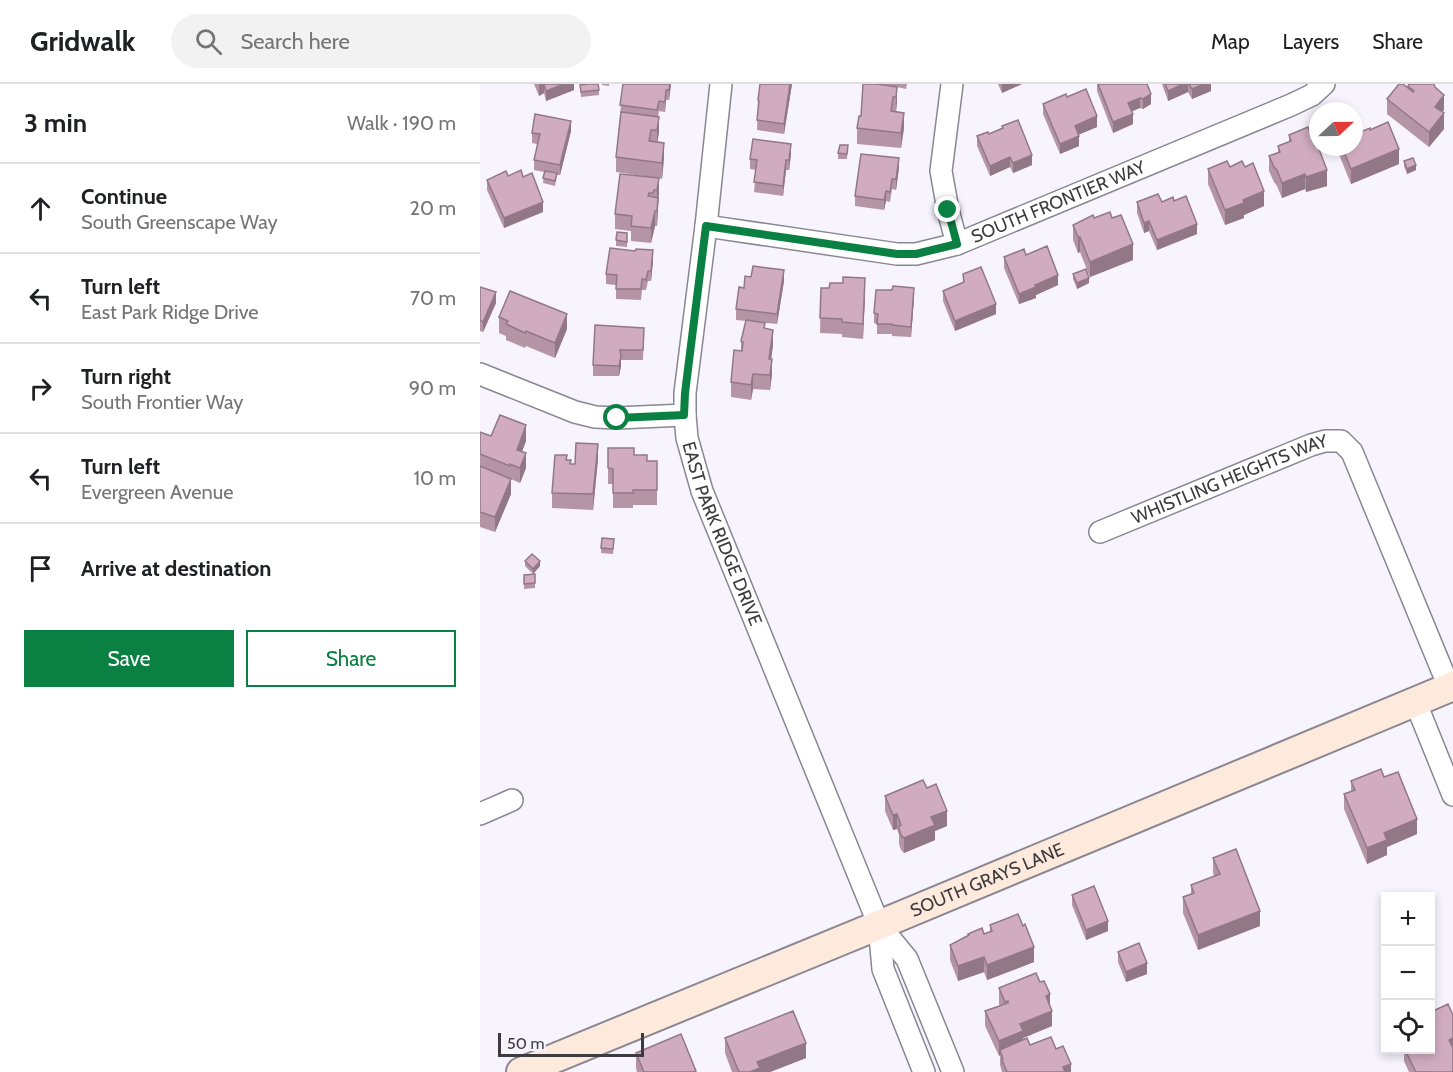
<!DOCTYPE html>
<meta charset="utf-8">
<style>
:root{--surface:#fff;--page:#f2f2f2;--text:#202124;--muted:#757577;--line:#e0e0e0;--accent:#0b8043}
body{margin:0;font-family:Cabin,sans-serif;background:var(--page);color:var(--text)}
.controls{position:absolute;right:18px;bottom:18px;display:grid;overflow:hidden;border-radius:0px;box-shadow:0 3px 9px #0003}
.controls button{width:54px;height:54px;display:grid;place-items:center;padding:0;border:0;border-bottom:2px solid var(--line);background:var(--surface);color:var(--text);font:30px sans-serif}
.compass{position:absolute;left:829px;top:18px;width:54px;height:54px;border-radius:50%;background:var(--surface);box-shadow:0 3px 9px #0003;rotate:68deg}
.scale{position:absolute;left:18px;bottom:15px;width:146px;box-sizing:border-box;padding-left:6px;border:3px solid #3c3b3f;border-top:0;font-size:16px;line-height:21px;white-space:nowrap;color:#3c3b3f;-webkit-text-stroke:4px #f7f4fe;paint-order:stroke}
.stop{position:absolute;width:18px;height:18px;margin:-14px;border:4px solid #0b8043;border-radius:50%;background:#fff}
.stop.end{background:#0b8043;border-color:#fff;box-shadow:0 2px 6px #0008}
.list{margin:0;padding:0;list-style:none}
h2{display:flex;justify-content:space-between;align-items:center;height:78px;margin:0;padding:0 24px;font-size:26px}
h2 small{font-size:20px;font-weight:400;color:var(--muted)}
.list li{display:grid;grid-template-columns:39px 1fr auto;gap:18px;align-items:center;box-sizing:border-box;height:90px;padding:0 24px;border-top:2px solid var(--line)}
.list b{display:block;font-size:22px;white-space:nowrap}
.list p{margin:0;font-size:20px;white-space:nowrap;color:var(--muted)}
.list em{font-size:20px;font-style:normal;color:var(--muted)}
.actions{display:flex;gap:12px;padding:18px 24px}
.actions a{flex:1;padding:14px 0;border:2px solid var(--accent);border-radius:0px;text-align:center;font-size:21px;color:var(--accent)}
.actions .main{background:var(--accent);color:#fff}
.icon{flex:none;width:33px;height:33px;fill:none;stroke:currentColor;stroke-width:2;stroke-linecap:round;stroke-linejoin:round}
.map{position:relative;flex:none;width:973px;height:988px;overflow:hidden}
header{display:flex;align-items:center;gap:36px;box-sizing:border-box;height:84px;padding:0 30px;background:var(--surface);border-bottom:2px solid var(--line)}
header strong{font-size:28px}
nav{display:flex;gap:33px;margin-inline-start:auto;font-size:21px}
.search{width:420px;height:54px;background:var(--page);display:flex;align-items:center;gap:15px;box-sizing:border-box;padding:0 21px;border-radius:33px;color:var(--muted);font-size:22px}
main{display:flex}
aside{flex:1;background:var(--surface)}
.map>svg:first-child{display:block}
</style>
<header>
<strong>Gridwalk</strong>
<div class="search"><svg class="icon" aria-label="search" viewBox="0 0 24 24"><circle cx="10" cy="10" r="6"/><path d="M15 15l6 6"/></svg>Search here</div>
<nav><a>Map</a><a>Layers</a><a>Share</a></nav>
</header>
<main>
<aside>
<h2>3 min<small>Walk · 190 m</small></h2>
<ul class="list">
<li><svg class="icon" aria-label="ahead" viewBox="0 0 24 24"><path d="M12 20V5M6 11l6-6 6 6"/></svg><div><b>Continue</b><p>South Greenscape Way</p></div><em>20 m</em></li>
<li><svg class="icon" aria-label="left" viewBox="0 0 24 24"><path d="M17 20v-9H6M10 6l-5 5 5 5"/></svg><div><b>Turn left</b><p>East Park Ridge Drive</p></div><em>70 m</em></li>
<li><svg class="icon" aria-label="right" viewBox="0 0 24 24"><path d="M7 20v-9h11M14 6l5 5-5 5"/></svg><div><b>Turn right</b><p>South Frontier Way</p></div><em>90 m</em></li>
<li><svg class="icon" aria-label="left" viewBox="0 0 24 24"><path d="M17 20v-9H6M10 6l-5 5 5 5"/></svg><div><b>Turn left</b><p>Evergreen Avenue</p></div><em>10 m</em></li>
<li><svg class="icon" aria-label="arrive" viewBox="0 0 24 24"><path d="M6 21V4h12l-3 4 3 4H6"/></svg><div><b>Arrive at destination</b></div></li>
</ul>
<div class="actions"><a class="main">Save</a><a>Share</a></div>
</aside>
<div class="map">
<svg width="973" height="988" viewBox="0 0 973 988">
<rect width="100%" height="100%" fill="#f7f4fe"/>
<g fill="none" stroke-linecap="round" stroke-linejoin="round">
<g stroke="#898792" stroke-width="24">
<g id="street">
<path id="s1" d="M 241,0 L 226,142 L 205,309 L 205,331 L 207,354 L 222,407 L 399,841 L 403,885 L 444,988"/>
<path d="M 472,0 L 461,87 L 468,126 L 477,160"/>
<path id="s2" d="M 226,142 L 417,170 L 436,170 L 477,160 L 811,21 L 832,11 L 844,0"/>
<path d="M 0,290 L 95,328 L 115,333 L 137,334 L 205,331"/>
<path id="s3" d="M 620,448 L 831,361 L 845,357 L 861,357 L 872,368 L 969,603"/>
<path d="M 935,617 L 973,711"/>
<path d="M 0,730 L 32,716"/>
<path d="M 399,841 L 427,875 L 473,988"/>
</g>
</g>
<g stroke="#898792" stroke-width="32">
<g id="secondary">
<path id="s4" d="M 41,988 L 399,841 L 973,602"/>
</g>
</g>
<use href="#street" stroke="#fff" stroke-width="21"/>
<use href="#secondary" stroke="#feeadc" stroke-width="28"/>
</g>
<g fill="#b494a5">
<path d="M 54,0 L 94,0 L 94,6 L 66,17 L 64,9 L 59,12 Z"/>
<path d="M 122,0 L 129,0 L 129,2 L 122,1 Z"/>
<path d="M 143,0 L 191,0 L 189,16 L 186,16 L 185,28 L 179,27 L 178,33 L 179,48 L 177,58 L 184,74 L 182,95 L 179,94 L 177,142 L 175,142 L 171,159 L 151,157 L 151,147 L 135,145 L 135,130 L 170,93 L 136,88 L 136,73 Z"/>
<path d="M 312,0 L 304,50 L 277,46 L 278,16 Z"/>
<path d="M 383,0 L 427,0 L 426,5 L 417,3 L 416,27 L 424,44 L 421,64 L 377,60 L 377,44 L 381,32 Z"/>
<path d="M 518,0 L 542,0 L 522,9 Z"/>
<path d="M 617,0 L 667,0 L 671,20 L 663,25 L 660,24 L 652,27 L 653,40 L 633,49 L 617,7 Z"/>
<path d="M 682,0 L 731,0 L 731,7 L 712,15 L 708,8 L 688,17 Z"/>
<path d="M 100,1 L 119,6 L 119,11 L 101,13 Z"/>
<path d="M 928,2 L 955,4 L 964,26 L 962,28 L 964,45 L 949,63 L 907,30 L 907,15 L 928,4 Z"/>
<path d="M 587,13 L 617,43 L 598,51 L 599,62 L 580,70 L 563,30 L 563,20 Z"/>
<path d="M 522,42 L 552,81 L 533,89 L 530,83 L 510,92 L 497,62 L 497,52 L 509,50 L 522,45 Z"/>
<path d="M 890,46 L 919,80 L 871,100 L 856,63 L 874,63 L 880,50 L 880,48 Z"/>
<path d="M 91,47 L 80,91 L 77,91 L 75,102 L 63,99 L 64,88 L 54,86 L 54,76 L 57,60 L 52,59 L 52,49 Z"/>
<path d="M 809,51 L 847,102 L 826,108 L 825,105 L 802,114 L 797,102 L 794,98 L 789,87 L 789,72 L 798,69 L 798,62 L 809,58 Z"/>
<path d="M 368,61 L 367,75 L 358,75 L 358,69 Z"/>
<path d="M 311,70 L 309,86 L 306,86 L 303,112 L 274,108 L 276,86 L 270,85 L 270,75 Z"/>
<path d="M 924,77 L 936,86 L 927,90 L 924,82 Z"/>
<path d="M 750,83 L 784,122 L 764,131 L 764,134 L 745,141 L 728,100 L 728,85 Z"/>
<path d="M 419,84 L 416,106 L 412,105 L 410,118 L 406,117 L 404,126 L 375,122 L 375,112 Z"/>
<path d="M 28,92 L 43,93 L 63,128 L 24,144 L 7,106 L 7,96 Z"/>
<path d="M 694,117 L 717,150 L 677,166 L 669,147 L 664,149 L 657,129 L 657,118 L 682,118 Z"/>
<path d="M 614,134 L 632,134 L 653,176 L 610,193 L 600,168 L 598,169 L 593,156 L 593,141 Z"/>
<path d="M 147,155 L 147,163 L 136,162 L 136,156 Z"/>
<path d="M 546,171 L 578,201 L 556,211 L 556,214 L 539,220 L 524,184 L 524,173 Z"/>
<path d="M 173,177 L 171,197 L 168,197 L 166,206 L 162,206 L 161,216 L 136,215 L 136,201 L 126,200 L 126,190 Z"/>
<path d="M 483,190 L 516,230 L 475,247 L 463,217 L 463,207 L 483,199 Z"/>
<path d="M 593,190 L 609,199 L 597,205 L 593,195 Z"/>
<path d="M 304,197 L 297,240 L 278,238 L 285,244 L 293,261 L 291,275 L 292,290 L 290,306 L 273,305 L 271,316 L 251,313 L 251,298 L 261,267 L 261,257 L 266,237 L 256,236 L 256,225 L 264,204 Z"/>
<path d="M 0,203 L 16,219 L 3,248 L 0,247 Z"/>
<path d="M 341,204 L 385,209 L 383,255 L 362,253 L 362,250 L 340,249 Z"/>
<path d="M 434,214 L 431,253 L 412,252 L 412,250 L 397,250 L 397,240 L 394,239 L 394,229 Z"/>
<path d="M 19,233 L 87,245 L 75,274 L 46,262 L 45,264 L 26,256 L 26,252 L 19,249 Z"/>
<path d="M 164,244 L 163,276 L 141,276 L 141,282 L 139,292 L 113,292 L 113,281 Z"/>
<path d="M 0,348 L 11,352 L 46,357 L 42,367 L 46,384 L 40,399 L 31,395 L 31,410 L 15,448 L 0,443 Z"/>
<path d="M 128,364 L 154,371 L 167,377 L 177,377 L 177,421 L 153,421 L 153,424 L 133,424 L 133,400 L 128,400 Z"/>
<path d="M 118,375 L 113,426 L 72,424 L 72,409 L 87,376 L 91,380 L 95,380 Z"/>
<path d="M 122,454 L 134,460 L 133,470 L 121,469 Z"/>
<path d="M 45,477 L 60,482 L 53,490 L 45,482 Z"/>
<path d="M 55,490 L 55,504 L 44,505 L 44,491 Z"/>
<path d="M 904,693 L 937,750 L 907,763 L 907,771 L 887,780 L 864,725 L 864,710 L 871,707 L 871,697 Z"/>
<path d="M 447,704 L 467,742 L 455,747 L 455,756 L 424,769 L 421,766 L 419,760 L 419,751 L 417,745 L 413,746 L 405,727 L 405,712 Z"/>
<path d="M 733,774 L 780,842 L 718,866 L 703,829 L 703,813 L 711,810 L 711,801 L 734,792 L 733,789 Z"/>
<path d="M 592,811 L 628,847 L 606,856 L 592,821 Z"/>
<path d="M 510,841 L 554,878 L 507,896 L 504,888 L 478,897 L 470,876 L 470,861 L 488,852 L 488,850 L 504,850 L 510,848 Z"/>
<path d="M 638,868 L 667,890 L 646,898 L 638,878 Z"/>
<path d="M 519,904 L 570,922 L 572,942 L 543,954 L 543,956 L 550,961 L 576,965 L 591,988 L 522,988 L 520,981 L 520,971 L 519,972 L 505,942 L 505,927 L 520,922 L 519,920 Z"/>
<path d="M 245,954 L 326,974 L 290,988 L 252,988 L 245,969 Z"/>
<path d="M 924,966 L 951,966 L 973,988 L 929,988 L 924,977 Z"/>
<path d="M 156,969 L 216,988 L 157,988 L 156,984 Z"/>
</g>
<g fill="#927886">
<path d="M 61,0 L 64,0 L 64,9 L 59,12 L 59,1 Z"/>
<path d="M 84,0 L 94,0 L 94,6 L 66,17 L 66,7 Z"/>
<path d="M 190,0 L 191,0 L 189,16 L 189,6 Z"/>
<path d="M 310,0 L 312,0 L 304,50 L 304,40 Z"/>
<path d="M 522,0 L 542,0 L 522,9 Z"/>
<path d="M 703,0 L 708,0 L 708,8 L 688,17 L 688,7 Z"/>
<path d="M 724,0 L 731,0 L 731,7 L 712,15 L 712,5 Z"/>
<path d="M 417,3 L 417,18 L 416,29 L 416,13 Z"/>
<path d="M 186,6 L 186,16 L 185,28 L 185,18 Z"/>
<path d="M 671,10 L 671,20 L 663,25 L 663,15 Z"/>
<path d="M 964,11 L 964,26 L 955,38 L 955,23 Z"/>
<path d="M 660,14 L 660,24 L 648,29 L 648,19 Z"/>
<path d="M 424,29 L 424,44 L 421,64 L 421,49 Z"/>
<path d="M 964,29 L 964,45 L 949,63 L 949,48 Z"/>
<path d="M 653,30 L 653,40 L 633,49 L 633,38 Z"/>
<path d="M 617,32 L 617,43 L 595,52 L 595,42 Z"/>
<path d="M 179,33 L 179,48 L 177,62 L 177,46 Z"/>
<path d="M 91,37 L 91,47 L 80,91 L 80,81 Z"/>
<path d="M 599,52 L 599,62 L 580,70 L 580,60 Z"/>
<path d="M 184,59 L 184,74 L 182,95 L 182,79 Z"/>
<path d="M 311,60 L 311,70 L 309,86 L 309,76 Z"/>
<path d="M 919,65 L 919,80 L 871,100 L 871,85 Z"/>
<path d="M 552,71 L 552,81 L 533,89 L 533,79 Z"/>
<path d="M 530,73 L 530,83 L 510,92 L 510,82 Z"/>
<path d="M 419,74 L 419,84 L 416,106 L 416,95 Z"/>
<path d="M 306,76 L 306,86 L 303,112 L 303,102 Z"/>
<path d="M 936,81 L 936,86 L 927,90 L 927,85 Z"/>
<path d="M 847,86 L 847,102 L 826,108 L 826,93 Z"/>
<path d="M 825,90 L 825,105 L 802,114 L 802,99 Z"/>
<path d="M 179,94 L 179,109 L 177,142 L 177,106 Z"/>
<path d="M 406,107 L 406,117 L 404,126 L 404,116 Z"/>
<path d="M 784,107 L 784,122 L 764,131 L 764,134 L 745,141 L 745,126 L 763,116 Z"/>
<path d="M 63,118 L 63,128 L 24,144 L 24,134 Z"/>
<path d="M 175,127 L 175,142 L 171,159 L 171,144 Z"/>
<path d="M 669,137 L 669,147 L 664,149 L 664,139 Z"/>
<path d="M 717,140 L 717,150 L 677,166 L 677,156 Z"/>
<path d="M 598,153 L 600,153 L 600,168 L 598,169 Z"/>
<path d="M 653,160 L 653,176 L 610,193 L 610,178 Z"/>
<path d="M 173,166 L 173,177 L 171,197 L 171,187 Z"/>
<path d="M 304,186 L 304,197 L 297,240 L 297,230 Z"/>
<path d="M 578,191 L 578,201 L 556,211 L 556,214 L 539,220 L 539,210 L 555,201 Z"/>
<path d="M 385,194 L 385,209 L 383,255 L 383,240 Z"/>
<path d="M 609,194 L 609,199 L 597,205 L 597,199 Z"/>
<path d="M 434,204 L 434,214 L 431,253 L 431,243 Z"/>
<path d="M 16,208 L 16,219 L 3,248 L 3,238 Z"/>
<path d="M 516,220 L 516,230 L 475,247 L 475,237 Z"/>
<path d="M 87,230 L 87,245 L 75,274 L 75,259 Z"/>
<path d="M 293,246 L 293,261 L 289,290 L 289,275 Z"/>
<path d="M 141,272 L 141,282 L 139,292 L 139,282 Z"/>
<path d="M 292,275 L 292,290 L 290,306 L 290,291 Z"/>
<path d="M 273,290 L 273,305 L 271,316 L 271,301 Z"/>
<path d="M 46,341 L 46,357 L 37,381 L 37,366 Z"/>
<path d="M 118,360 L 118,375 L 113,426 L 113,410 Z"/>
<path d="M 46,369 L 46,384 L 40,399 L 40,384 Z"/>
<path d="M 31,395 L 31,410 L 15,448 L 15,433 Z"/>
<path d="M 60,477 L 60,482 L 53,490 L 53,485 Z"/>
<path d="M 467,727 L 467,742 L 455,747 L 455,756 L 424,769 L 424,754 L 451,733 Z"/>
<path d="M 417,730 L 417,745 L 413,746 L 413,731 Z"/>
<path d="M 937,735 L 937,750 L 907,763 L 907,771 L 887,780 L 887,764 L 904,749 Z"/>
<path d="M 780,827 L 780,842 L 718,866 L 718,851 Z"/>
<path d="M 628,837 L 628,847 L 606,856 L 606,846 Z"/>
<path d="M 554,863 L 554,878 L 507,896 L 507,881 Z"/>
<path d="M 504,873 L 504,888 L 478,897 L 478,882 Z"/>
<path d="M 667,879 L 667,890 L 646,898 L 646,888 Z"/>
<path d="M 570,910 L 570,925 L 566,912 Z"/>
<path d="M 572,927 L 572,942 L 543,954 L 543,962 L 520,966 L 520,971 L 519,972 L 519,957 L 540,940 Z"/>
<path d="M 973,954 L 973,969 L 969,956 Z"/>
<path d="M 326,959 L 326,974 L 290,988 L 270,988 L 277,978 Z"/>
<path d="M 591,980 L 591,988 L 583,988 L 583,983 Z"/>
</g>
<g fill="#d1acc0" stroke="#927886" stroke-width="1.5">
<path d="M 64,0 L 84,0 L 66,7 Z"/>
<path d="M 108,0 L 118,0 L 119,6 L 101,8 L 100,1 Z"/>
<path d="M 143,0 L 190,0 L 189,6 L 186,6 L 185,18 L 179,17 L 177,26 L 140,21 Z"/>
<path d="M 280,0 L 310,0 L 304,40 L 277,36 L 279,17 L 278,16 Z"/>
<path d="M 383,0 L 397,0 L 417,3 L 416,13 L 413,13 L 411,27 L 424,29 L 421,49 L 377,44 L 379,32 L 381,32 Z"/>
<path d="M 618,0 L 667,0 L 671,10 L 663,15 L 660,14 L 648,19 L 653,30 L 633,38 Z"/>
<path d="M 685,0 L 703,0 L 688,7 Z"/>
<path d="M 709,0 L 724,0 L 712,5 Z"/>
<path d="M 919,0 L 923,0 L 933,8 L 934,7 L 928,2 L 929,0 L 954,0 L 955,3 L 964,11 L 955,23 L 964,29 L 949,48 L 907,15 Z"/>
<path d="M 606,5 L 617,32 L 595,42 L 599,52 L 580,60 L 563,20 L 586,10 L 587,13 Z"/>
<path d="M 141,28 L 179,33 L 177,46 L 171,46 L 169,57 L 184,59 L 182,79 L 136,73 Z"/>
<path d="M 55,30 L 91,37 L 80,81 L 54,76 L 60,50 L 52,49 Z"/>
<path d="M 538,36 L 552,71 L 533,79 L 530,73 L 510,82 L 497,52 L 508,48 L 509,50 L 523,44 L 522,42 Z"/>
<path d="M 908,38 L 919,65 L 871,85 L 862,63 L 874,63 L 874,41 L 875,41 L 879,51 L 881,49 L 880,48 L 890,44 L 890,46 Z"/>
<path d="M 828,43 L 835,61 L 837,60 L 847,86 L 826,93 L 825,90 L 802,99 L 797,86 L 794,83 L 789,72 L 800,68 L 798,62 L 811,57 L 809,51 Z"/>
<path d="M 273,55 L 311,60 L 309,76 L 306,76 L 303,102 L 274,98 L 277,76 L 270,75 Z"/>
<path d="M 360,61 L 368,61 L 367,70 L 358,69 Z"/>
<path d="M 381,70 L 419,74 L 416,95 L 412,95 L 410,108 L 406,107 L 404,116 L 375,112 Z"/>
<path d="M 933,74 L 936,81 L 927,85 L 924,77 Z"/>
<path d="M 747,77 L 750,83 L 762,77 L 765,83 L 773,79 L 784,107 L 763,116 L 764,119 L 745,126 L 728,85 Z"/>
<path d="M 41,86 L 43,93 L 52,89 L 63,118 L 24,134 L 7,96 L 26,87 L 28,92 Z"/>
<path d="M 65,87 L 77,89 L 75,97 L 63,94 Z"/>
<path d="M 140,90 L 179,94 L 177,106 L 174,106 L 173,109 L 169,109 L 168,112 L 178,114 L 177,127 L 175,127 L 171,144 L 151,142 L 152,132 L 135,130 Z"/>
<path d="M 678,110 L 682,118 L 693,113 L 694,117 L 706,112 L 717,140 L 677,156 L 669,137 L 664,139 L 657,118 Z"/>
<path d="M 630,128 L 632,134 L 641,131 L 653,160 L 610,178 L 600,153 L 598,153 L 593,141 L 613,131 L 614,134 Z"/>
<path d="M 137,148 L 147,149 L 147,158 L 136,156 Z"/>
<path d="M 567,162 L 578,191 L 555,201 L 556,203 L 539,210 L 524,173 L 544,165 L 546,171 Z"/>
<path d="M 130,164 L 155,167 L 156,165 L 173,166 L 171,187 L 168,187 L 166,196 L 162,195 L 161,205 L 136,205 L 137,191 L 126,190 Z"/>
<path d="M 273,182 L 304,186 L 297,230 L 256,225 L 259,203 L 264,204 L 265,192 L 271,193 Z"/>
<path d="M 501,183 L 516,220 L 475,237 L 463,207 L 484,198 L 483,190 Z"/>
<path d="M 606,185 L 609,194 L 597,199 L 593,190 Z"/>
<path d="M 363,193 L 385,194 L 383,240 L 362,238 L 362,235 L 340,234 L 341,204 L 349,204 L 350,199 L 363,199 Z"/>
<path d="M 413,202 L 434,204 L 431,243 L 412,241 L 412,240 L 397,240 L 398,230 L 394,229 L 396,206 L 412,206 Z"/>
<path d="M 0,203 L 16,208 L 3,238 L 0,236 Z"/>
<path d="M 30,207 L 87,230 L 75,259 L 46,247 L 45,249 L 26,240 L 28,237 L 19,233 Z"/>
<path d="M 266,236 L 285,239 L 284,244 L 293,246 L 289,275 L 292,275 L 290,291 L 273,290 L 271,301 L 251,298 L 254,266 L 262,267 L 263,258 L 261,257 Z"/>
<path d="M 115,241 L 164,244 L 163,266 L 140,266 L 141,272 L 139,282 L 113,281 Z"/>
<path d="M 20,331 L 46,341 L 37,366 L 46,369 L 40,384 L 30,380 L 30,382 L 0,370 L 0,348 L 11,352 Z"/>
<path d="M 96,359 L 118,360 L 113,410 L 72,409 L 75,371 L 87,371 L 86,376 L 91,376 L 90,380 L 95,380 Z"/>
<path d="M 128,364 L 154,364 L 154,371 L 167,371 L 167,377 L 177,377 L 177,406 L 153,406 L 153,409 L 133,409 L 133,385 L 128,384 Z"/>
<path d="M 0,382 L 31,395 L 15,433 L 0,428 Z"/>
<path d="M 122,454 L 134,455 L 133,465 L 121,464 Z"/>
<path d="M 52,470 L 60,477 L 53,485 L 45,477 Z"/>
<path d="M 55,490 L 55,499 L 44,500 L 44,491 Z"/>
<path d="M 901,685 L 904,693 L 918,688 L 937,735 L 904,749 L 907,756 L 887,764 L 864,710 L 875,706 L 871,697 Z"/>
<path d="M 443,696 L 447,704 L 456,700 L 467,727 L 451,733 L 455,741 L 424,754 L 421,751 L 419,745 L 419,742 L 421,741 L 417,730 L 413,731 L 405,712 Z"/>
<path d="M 756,765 L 780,827 L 718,851 L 703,813 L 714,809 L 711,801 L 740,790 L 733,774 Z"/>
<path d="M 614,802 L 628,837 L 606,846 L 592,811 Z"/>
<path d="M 538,830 L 543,842 L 545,840 L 554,863 L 507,881 L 504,873 L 478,882 L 470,861 L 489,851 L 488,850 L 502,844 L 504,850 L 512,847 L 510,841 Z"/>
<path d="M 659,859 L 667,879 L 646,888 L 638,868 Z"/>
<path d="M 556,889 L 560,898 L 564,897 L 570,910 L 566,912 L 572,927 L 540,940 L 543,947 L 519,957 L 505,927 L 528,919 L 528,917 L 525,918 L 519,904 Z"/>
<path d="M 968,920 L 973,931 L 973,954 L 969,956 L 973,964 L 973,988 L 936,988 L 925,966 L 951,966 L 951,928 Z"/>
<path d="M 313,927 L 326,959 L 277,978 L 280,984 L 270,988 L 259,988 L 245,954 Z"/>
<path d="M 201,950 L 216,987 L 213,988 L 164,988 L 156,969 Z"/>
<path d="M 571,953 L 576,965 L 583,962 L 591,980 L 583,983 L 585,988 L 527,988 L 522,976 L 523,975 L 520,966 L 547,954 L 550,961 Z"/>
</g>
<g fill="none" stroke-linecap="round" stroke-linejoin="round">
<path stroke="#0b8043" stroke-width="8" d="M 137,334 L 204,331 L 205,309 L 226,142 L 417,170 L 436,170 L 477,160 L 468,126"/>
</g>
<g text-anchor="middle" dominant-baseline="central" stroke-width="4.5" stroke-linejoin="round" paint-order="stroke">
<g font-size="18" fill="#3c3b3f" stroke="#f7f4fe">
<text stroke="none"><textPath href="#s2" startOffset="364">SOUTH FRONTIER WAY</textPath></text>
<text stroke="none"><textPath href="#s3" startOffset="140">WHISTLING HEIGHTS WAY</textPath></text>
<text stroke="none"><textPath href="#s1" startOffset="458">EAST PARK RIDGE DRIVE</textPath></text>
<text stroke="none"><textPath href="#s4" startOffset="504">SOUTH GRAYS LANE</textPath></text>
</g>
</g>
</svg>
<div class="controls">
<button>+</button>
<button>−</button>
<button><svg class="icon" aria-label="locate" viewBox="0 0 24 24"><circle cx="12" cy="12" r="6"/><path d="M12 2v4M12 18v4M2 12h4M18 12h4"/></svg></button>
</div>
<svg class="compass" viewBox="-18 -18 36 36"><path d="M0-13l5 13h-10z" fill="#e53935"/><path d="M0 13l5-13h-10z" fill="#757577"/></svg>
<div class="scale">50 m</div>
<div class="stop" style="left:137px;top:334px"></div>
<div class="stop end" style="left:468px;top:126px"></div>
</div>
</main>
